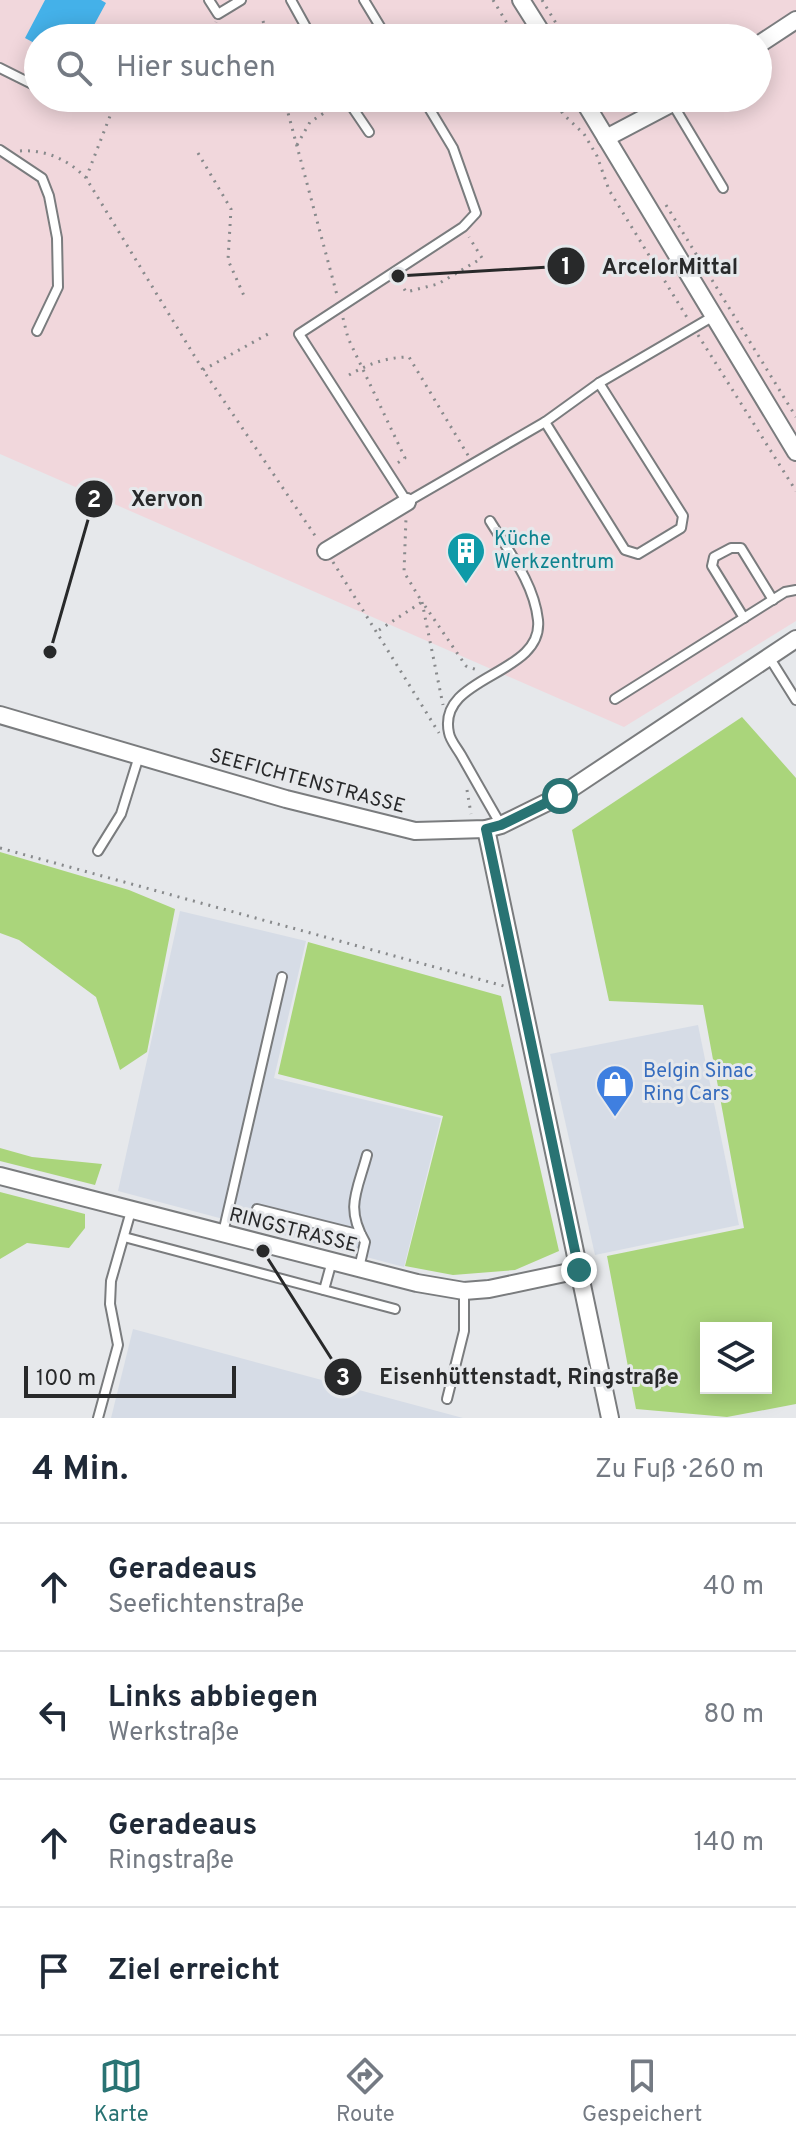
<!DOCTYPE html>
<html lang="de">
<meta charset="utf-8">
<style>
:root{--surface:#fff;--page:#f6f6f7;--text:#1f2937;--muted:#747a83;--line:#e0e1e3;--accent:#297373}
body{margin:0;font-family:Overpass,sans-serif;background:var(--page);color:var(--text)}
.controls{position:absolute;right:24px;bottom:24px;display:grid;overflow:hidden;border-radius:0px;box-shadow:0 4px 20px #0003}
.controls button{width:72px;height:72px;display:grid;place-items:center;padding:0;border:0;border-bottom:2px solid var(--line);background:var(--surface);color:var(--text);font:40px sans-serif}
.scale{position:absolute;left:24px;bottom:20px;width:212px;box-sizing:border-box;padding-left:8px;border:4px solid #28292a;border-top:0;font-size:22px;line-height:28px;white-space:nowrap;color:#28292a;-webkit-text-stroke:6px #e6e8eb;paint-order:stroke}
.stop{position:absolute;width:24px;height:24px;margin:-18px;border:6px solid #297373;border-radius:50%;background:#fff}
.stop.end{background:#297373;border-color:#fff;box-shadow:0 2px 8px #0008}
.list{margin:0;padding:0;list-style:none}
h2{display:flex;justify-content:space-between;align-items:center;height:104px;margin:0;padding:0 32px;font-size:34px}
h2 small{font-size:26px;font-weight:400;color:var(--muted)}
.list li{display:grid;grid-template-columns:52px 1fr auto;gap:24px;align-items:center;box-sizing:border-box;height:128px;padding:0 32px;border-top:2px solid var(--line)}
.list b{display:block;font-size:30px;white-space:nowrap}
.list p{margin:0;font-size:26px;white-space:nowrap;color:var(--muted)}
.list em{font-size:26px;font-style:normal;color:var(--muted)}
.icon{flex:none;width:44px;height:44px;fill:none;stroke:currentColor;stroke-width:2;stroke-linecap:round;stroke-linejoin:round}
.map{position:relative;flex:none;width:796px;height:1418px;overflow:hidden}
.search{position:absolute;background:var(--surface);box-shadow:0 4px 20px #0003;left:24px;right:24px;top:24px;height:88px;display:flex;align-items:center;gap:20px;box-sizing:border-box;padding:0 28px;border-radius:44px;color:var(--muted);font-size:30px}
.sheet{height:616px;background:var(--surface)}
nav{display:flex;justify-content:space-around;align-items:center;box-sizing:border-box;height:112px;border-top:2px solid var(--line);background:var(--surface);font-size:22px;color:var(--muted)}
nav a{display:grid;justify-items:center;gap:4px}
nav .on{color:var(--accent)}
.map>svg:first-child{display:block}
</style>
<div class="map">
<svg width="796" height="1418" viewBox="0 0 796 1418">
<rect width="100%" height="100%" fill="#e6e8eb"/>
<g fill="#d6dce6">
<path d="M 180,911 L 306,941 L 274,1078 L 441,1118 L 404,1267 L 118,1191 Z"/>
<path d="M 698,1025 L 739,1225 L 595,1255 L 550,1054 Z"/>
<path d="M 133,1329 L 463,1418 L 111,1418 Z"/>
</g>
<path fill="#f1d7dc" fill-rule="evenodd" d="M 0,0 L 796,0 L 796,621 L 624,727 L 0,454 ZM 38,38 L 758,38 L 758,98 L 38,98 Z"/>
<g fill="#aad57b" fill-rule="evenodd">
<path d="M 742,717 L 796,778 L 796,1404 L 727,1417 L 636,1409 L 607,1256 L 744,1228 L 703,1005 L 609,1001 L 572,830 ZM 766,1328 L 766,1388 L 706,1388 L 706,1328 Z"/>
<path d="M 0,852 L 129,890 L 175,909 L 147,1052 L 120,1070 L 96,997 L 19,940 L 0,933 Z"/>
<path d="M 308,942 L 501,996 L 559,1251 L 515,1270 L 453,1275 L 405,1266 L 443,1116 L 278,1074 Z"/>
<path d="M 0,1148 L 32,1157 L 102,1164 L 95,1185 L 0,1161 Z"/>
<path d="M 0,1192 L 85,1214 L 85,1228 L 69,1248 L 27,1243 L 0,1259 Z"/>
</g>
<path fill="#44b1e9" d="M 45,0 L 101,0 L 106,3 L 87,38 L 38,38 L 38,45 L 25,38 Z"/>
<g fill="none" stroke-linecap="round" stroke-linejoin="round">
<g stroke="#7a7c7e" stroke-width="12">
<g id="service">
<path d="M 209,0 L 218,14 L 241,0"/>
<path d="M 291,0 L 312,38"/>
<path d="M 364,0 L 387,38"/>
<path d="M 0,68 L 38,87"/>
<path d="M 346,98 L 369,132"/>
<path d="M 423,98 L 453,148 L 476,213 L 463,227 L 299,334 L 407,502 L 545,422 L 599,383 L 712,317"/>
<path d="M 672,103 L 723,188"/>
<path d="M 0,150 L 42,178 L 49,196 L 57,238 L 58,287 L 37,331"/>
<path d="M 545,422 L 625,550 L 638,554 L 681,528 L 683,516 L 599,383"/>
<path d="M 490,521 C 509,552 534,583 538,620 C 544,676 436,675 449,733 C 450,740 457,748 461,755 C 474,778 487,801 501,825"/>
<path d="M 744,618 L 712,566 L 714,557 L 731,548 L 741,548 L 773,600"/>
<path d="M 769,657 L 796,700"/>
<path d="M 615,699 L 785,592 L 796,590"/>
<path d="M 98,851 L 121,814 L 139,756"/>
<path d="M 257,1209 L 361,1235"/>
<path d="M 223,1233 L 282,977"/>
<path d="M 124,1237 L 395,1309"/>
<path d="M 359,1268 L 365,1242 C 345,1207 357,1192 367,1155"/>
<path d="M 324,1290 L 332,1261"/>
<path d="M 447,1399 L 464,1331 L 464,1291"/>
<path d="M 98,1418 L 118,1345 L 110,1304 L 111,1281 L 131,1211"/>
</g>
</g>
<g stroke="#7a7c7e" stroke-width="20">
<g id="minor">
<path d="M 521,0 L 545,38"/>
<path d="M 758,45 L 796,20"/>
<path d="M 582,98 L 796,452"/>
<path d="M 606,138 L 682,98"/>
<path d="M 326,551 L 407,502"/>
<path d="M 0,715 L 286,799 L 415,831 L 486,829 L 501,825 L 560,796 L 796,639"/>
<path d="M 486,829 L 610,1418"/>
<path d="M 0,1176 L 417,1283 L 464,1291 L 489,1289 L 579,1270"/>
</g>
</g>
<g stroke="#888a8c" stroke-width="3" stroke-dasharray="2 6" stroke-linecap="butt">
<path d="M 493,0 L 516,38"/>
<path d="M 542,0 L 565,38"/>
<path d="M 263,21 L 268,38"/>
<path d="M 199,38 L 214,28 L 216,22"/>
<path d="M 284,98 L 337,295"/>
<path d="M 553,98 L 563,114 L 584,134 L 597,156 L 609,190 L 688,319"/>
<path d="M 297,145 L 310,122 L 338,104"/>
<path d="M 20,151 C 45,149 69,160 86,178 L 203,370 L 318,540"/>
<path d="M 198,153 L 231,209 L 228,260 L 245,298"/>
<path d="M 86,178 L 117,98"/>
<path d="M 666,205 L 796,417"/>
<path d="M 400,282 L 406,292 L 438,284 L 482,258 L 469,237"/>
<path d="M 343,318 L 348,338 L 405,458 L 396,464"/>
<path d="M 698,335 L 796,491"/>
<path d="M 203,370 L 268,334"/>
<path d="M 349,375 C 368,364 387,357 409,357 L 469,457"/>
<path d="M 333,562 L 439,733"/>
<path d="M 422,602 L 443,705"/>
<path d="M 425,606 L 466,666 L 477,670"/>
<path d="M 379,630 L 422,602 L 404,572 L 406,518"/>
<path d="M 467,790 L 471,814"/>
<path d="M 0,848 L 504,986"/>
</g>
<use href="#service" stroke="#fff" stroke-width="8"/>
<use href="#minor" stroke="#fff" stroke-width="16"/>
</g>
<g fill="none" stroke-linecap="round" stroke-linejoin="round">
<path stroke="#297373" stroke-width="10" d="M 560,796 L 501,825 L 486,829 L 579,1270"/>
</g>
<defs>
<g id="building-pin" transform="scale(2)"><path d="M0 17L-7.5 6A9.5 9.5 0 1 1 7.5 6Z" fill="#0f9aa8" stroke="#e6e8eb"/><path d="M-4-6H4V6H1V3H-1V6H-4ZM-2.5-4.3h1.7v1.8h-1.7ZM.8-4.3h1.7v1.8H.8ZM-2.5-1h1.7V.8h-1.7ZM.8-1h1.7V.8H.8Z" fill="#fff"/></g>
<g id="shop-pin" transform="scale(2)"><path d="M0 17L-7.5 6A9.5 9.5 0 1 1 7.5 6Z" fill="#3f7fe0" stroke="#e6e8eb"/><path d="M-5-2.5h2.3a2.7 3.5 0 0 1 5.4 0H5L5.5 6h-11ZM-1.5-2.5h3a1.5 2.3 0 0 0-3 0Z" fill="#fff"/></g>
</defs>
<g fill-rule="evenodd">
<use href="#building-pin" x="466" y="551"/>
<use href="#shop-pin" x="615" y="1084"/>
</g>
<g text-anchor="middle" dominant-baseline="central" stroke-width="6" stroke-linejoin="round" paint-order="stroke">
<g font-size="20" fill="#0d838f" stroke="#e6e8eb" text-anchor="start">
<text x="494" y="540">Küche<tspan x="494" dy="23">Werkzentrum</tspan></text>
</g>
<g font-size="20" fill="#28292a" stroke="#e6e8eb">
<text transform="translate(307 782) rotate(15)">SEEFICHTENSTRASSE</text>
<text transform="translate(293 1231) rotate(14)">RINGSTRASSE</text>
</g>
<g font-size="20" fill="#366cbe" stroke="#e6e8eb" text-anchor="start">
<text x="643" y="1072">Belgin Sinac<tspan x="643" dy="23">Ring Cars</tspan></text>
</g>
</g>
<path fill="none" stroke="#28292a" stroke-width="3" d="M398 276L566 266M50 652L94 499M263 1251L343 1377"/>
<g fill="#28292a" stroke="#e6e8eb" stroke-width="3">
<circle cx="398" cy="276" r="8"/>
<circle cx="50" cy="652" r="8"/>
<circle cx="263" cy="1251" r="8"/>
<circle cx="566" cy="266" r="20"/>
<circle cx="94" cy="499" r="20"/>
<circle cx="343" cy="1377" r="20"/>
</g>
<g font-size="24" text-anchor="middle" font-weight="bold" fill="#fff">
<text x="566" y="274">1</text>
<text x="94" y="507">2</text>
<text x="343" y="1385">3</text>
</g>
<g font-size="22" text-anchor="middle" font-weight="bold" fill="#28292a" stroke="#e6e8eb" stroke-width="6" stroke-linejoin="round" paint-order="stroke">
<text x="670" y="274">ArcelorMittal</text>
<text x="167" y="506">Xervon</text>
<text x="529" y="1384">Eisenhüttenstadt, Ringstraße</text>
</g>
</svg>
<div class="controls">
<button><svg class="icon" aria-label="layers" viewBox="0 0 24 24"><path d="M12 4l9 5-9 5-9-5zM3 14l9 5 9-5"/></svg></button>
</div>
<div class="scale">100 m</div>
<div class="stop" style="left:560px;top:796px"></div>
<div class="stop end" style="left:579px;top:1270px"></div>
<div class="search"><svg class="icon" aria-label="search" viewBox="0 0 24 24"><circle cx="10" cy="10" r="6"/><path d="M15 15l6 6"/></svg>Hier suchen</div>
</div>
<section class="sheet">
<h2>4 Min.<small>Zu Fuß · 260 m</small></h2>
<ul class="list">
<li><svg class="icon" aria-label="ahead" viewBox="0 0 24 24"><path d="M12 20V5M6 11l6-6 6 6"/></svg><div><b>Geradeaus</b><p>Seefichtenstraße</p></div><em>40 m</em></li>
<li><svg class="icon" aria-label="left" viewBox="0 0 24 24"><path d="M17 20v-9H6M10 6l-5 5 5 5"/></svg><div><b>Links abbiegen</b><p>Werkstraße</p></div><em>80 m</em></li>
<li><svg class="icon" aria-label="ahead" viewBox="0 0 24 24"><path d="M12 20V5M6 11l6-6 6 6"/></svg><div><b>Geradeaus</b><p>Ringstraße</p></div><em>140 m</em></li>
<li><svg class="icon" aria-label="arrive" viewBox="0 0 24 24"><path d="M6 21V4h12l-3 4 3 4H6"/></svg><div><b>Ziel erreicht</b></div></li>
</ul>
</section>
<nav>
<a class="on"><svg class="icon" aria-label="map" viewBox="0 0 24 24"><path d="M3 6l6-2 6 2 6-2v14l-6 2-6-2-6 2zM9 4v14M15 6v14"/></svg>Karte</a>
<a><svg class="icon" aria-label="directions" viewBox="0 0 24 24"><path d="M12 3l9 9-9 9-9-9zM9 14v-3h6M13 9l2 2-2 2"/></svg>Route</a>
<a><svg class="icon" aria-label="saved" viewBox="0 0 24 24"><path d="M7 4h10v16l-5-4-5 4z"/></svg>Gespeichert</a>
</nav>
